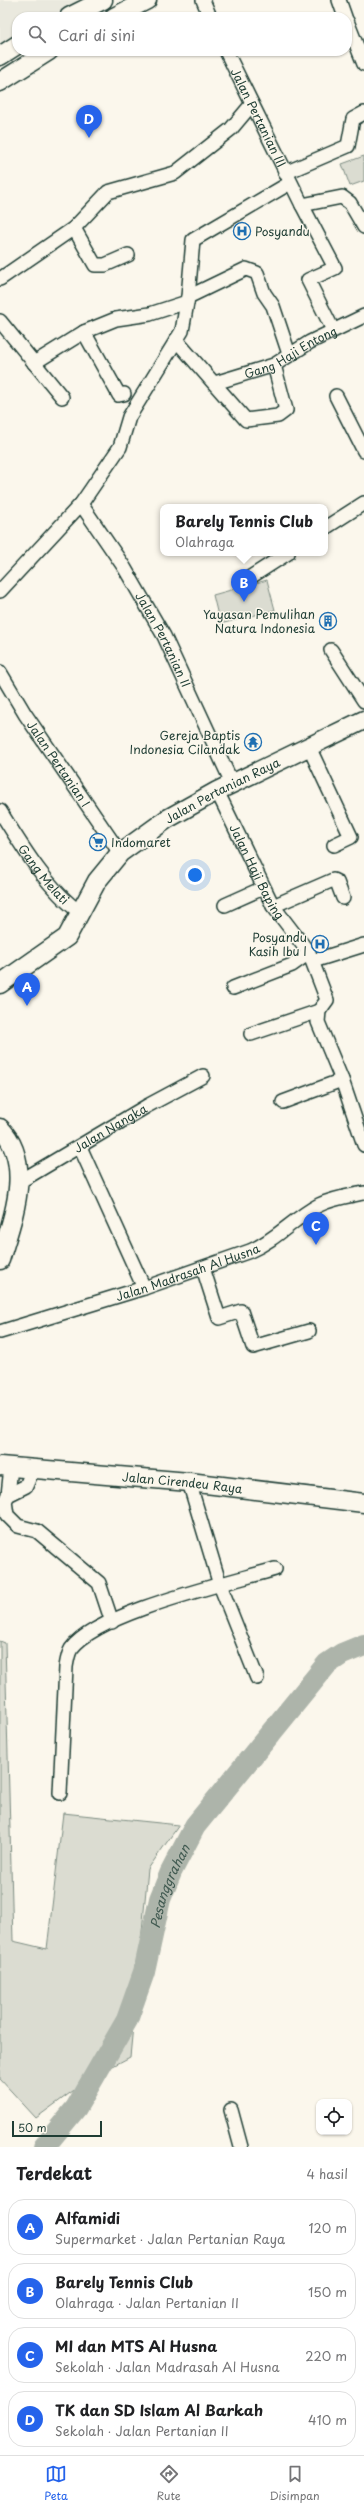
<!DOCTYPE html>
<html lang="id">
<meta charset="utf-8">
<style>
:root{--surface:#fff;--page:#f2f2f2;--text:#202124;--muted:#757577;--line:#e0e0e0;--accent:#2563eb}
body{margin:0;font-family:"Playpen Sans",sans-serif;background:var(--page);color:var(--text)}
.controls{position:absolute;right:12px;bottom:12px;display:grid;overflow:hidden;border-radius:8px;box-shadow:0 1px 3px #0004}
.controls button{width:36px;height:36px;display:grid;place-items:center;padding:0;border:0;border-bottom:1px solid var(--line);background:var(--surface);color:var(--text);font:20px sans-serif}
.scale{position:absolute;left:12px;bottom:10px;width:90px;box-sizing:border-box;padding-left:4px;border:2px solid #1f3d34;border-top:0;font-size:11px;line-height:14px;white-space:nowrap;color:#1f3d34;-webkit-text-stroke:3px #fbf7ec;paint-order:stroke}
.you{position:absolute;left:195px;top:875px;width:14px;height:14px;margin:-10px;border:3px solid #fff;border-radius:50%;background:#1a73e8;box-shadow:0 0 0 6px #1a73e833}
.badge{display:grid;place-items:center;width:26px;height:26px;border-radius:50%;background:var(--accent);color:#fff;font-size:13px;font-weight:700}
.pin{position:absolute;translate:-50% -33px;filter:drop-shadow(0 1px 2px #0008)}
.pin::after{content:'';position:absolute;top:21px;width:14px;height:12px;background:inherit;clip-path:polygon(0 0,100% 0,50% 100%)}
.popup{position:absolute;left:160px;top:504px;width:168px;height:52px;box-sizing:border-box;display:grid;place-content:center;border-radius:8px;background:var(--surface);filter:drop-shadow(0 1px 3px #0005);font-size:13px;white-space:nowrap;color:var(--muted)}
.popup b{font-size:15px;color:var(--text)}
.popup::after{content:'';position:absolute;left:50%;top:100%;margin-left:-8px;border:8px solid transparent;border-top-color:var(--surface)}
.list{margin:0;padding:0;list-style:none}
h2{display:flex;justify-content:space-between;align-items:center;height:52px;margin:0;padding:0 16px;font-size:17px}
h2 small{font-size:13px;font-weight:400;color:var(--muted)}
.list li{display:grid;grid-template-columns:26px 1fr auto;gap:12px;align-items:center;box-sizing:border-box;height:56px;margin:0 8px 8px;padding:0 8px;border:1px solid var(--line);border-radius:16px}
.list b{display:block;font-size:15px;white-space:nowrap}
.list p{margin:0;font-size:13px;white-space:nowrap;color:var(--muted)}
.list em{font-size:13px;font-style:normal;color:var(--muted)}
.icon{flex:none;width:22px;height:22px;fill:none;stroke:currentColor;stroke-width:2;stroke-linecap:round;stroke-linejoin:round}
.map{position:relative;flex:none;width:364px;height:2147px;overflow:hidden}
.search{position:absolute;background:var(--surface);box-shadow:0 1px 3px #0004;left:12px;right:12px;top:12px;height:44px;display:flex;align-items:center;gap:10px;box-sizing:border-box;padding:0 14px;border-radius:16px;color:var(--muted);font-size:15px}
.sheet{height:308px;background:var(--surface)}
nav{display:flex;justify-content:space-around;align-items:center;box-sizing:border-box;height:56px;border-top:1px solid var(--line);background:var(--surface);font-size:11px;color:var(--muted)}
nav a{display:grid;justify-items:center;gap:2px}
nav .on{color:var(--accent)}
.map>svg:first-child{display:block}
</style>
<div class="map">
<svg width="364" height="2147" viewBox="0 0 364 2147">
<rect width="100%" height="100%" fill="#fbf7ec"/>
<filter id="ink" filterUnits="userSpaceOnUse"><feTurbulence type="fractalNoise" baseFrequency=".025" numOctaves="2"/><feDisplacementMap in="SourceGraphic" scale="8" xChannelSelector="R" yChannelSelector="G"/><feConvolveMatrix kernelMatrix="1 2 1 2 8 2 1 2 1" color-interpolation-filters="sRGB"/></filter>
<g filter="url(#ink)">
<path fill="#eae9de" d="M 0,0 L 81,0 L 50,17 L 17,17 L 17,35 L 0,44 Z"/>
<g fill="#dbdcd1" stroke="#7d8c82">
<path d="M 364,156 L 364,181 L 350,186 L 342,164 Z"/>
<path d="M 267,580 L 275,610 L 220,624 L 213,595 Z"/>
<path d="M 0,1641 L 5,1643 L 13,1941 L 47,1949 L 63,1813 L 179,1825 L 148,1869 L 130,2057 L 92,2077 L 36,2118 L 0,2079 Z"/>
</g>
<g fill="none" stroke-linecap="round" stroke-linejoin="round">
<path stroke="#adb4aa" stroke-width="22" id="s1" d="M 44,2147 L 76,2108 L 127,2020 L 144,1972 L 160,1899 L 171,1872 L 195,1826 L 327,1664 L 342,1654 L 364,1645"/>
<g stroke="#1f3d34" stroke-width="16">
<g id="street">
<path d="M 203,0 L 210,17"/>
<path d="M 339,0 L 345,17"/>
<path d="M 347,21 L 364,64"/>
<path id="s2" d="M 226,51 L 302,205 L 342,197 L 350,203 L 364,227"/>
<path d="M 285,173 L 348,146 L 353,119 L 364,113"/>
<path d="M 302,205 L 335,268 L 308,280 L 333,330"/>
<path d="M 128,255 L 105,265 L 95,265 L 74,228 L 108,192 L 175,173 L 231,129 L 252,104"/>
<path d="M 0,279 L 74,228"/>
<path d="M 188,297 L 246,269 L 257,273 L 264,293 L 273,306 L 289,354"/>
<path d="M 0,321 L 62,397"/>
<path d="M 84,332 L 116,319 L 150,314 L 187,302"/>
<path d="M 176,340 L 246,420 L 278,416 L 286,410 L 274,365"/>
<path d="M 34,363 L 84,332 L 119,395 L 124,394"/>
<path id="s3" d="M 215,383 L 274,365 L 310,342 L 364,316"/>
<path d="M 336,396 L 364,451"/>
<path id="s4" d="M 81,504 L 124,567 L 164,636 L 232,783"/>
<path d="M 325,528 L 364,503"/>
<path d="M 249,578 L 288,553"/>
<path d="M 0,591 L 81,504 L 120,447 L 129,417 L 182,331 L 188,297 L 193,240 L 290,183"/>
<path d="M 331,650 L 364,701"/>
<path id="s5" d="M 0,672 L 25,714 L 120,853"/>
<path d="M 309,747 L 351,837 L 334,845"/>
<path id="s6" d="M 217,791 L 273,906 L 309,953 L 327,1000 L 319,1011 L 318,1022 L 342,1080 L 364,1145"/>
<path id="s7" d="M 0,811 C 21,845 48,890 81,913"/>
<path d="M 225,905 L 263,888"/>
<path d="M 273,906 L 333,880 L 337,882 L 343,898"/>
<path d="M 313,961 L 364,945"/>
<path d="M 233,988 L 292,965 L 309,953"/>
<path d="M 251,1034 L 319,1011"/>
<path d="M 283,1102 L 342,1080"/>
<path d="M 80,1147 L 144,1288"/>
<path id="s8" d="M 19,1182 L 147,1106 L 203,1076"/>
<path d="M 203,1268 L 219,1318 L 241,1311 L 253,1347 L 309,1331"/>
<path id="s9" d="M 0,1332 L 144,1288 L 250,1251 C 276,1240 294,1218 319,1205 C 334,1198 349,1196 364,1193"/>
<path d="M 11,1467 L 8,1495 L 5,1501 L 7,1515 L 18,1526 L 37,1531 L 99,1583 L 112,1622"/>
<path d="M 189,1482 L 220,1585 L 257,1678"/>
<path d="M 8,1495 L 26,1486 L 33,1469"/>
<path d="M 60,1793 L 66,1667 C 67,1661 68,1654 71,1649 C 98,1612 229,1583 275,1569"/>
<path d="M 231,2110 L 241,2147"/>
</g>
</g>
<g stroke="#1f3d34" stroke-width="21">
<g id="secondary">
<path d="M 69,17 L 103,0"/>
<path d="M 114,17 L 147,0"/>
<path d="M 0,56 L 17,45"/>
<path d="M 0,82 L 49,51"/>
<path id="s10" d="M 0,984 L 67,937 L 97,881 L 120,853 L 167,819 L 217,791 L 364,720"/>
<path d="M 0,1128 C 35,1164 12,1219 0,1260"/>
<path id="s11" d="M 0,1466 L 189,1482 L 364,1503"/>
</g>
</g>
<use href="#street" stroke="#fbf7ec" stroke-width="13"/>
<use href="#secondary" stroke="#fbf7ec" stroke-width="18"/>
</g>
</g>
<defs>
<g id="hospital-ring" transform="scale(0.9)"><circle r="9.5" fill="#fbf7ec" stroke="#1f6fb2" stroke-width="1.5"/><path d="M-5-5h3v3.5h4V-5h3V5h-3V1.5h-4V5h-3Z" fill="#1f6fb2"/></g>
<g id="building-ring" transform="scale(0.9)"><circle r="9.5" fill="#fbf7ec" stroke="#1f6fb2" stroke-width="1.5"/><path d="M-4-6H4V6H1V3H-1V6H-4ZM-2.5-4.3h1.7v1.8h-1.7ZM.8-4.3h1.7v1.8H.8ZM-2.5-1h1.7V.8h-1.7ZM.8-1h1.7V.8H.8Z" fill="#1f6fb2"/></g>
<g id="temple-ring" transform="scale(0.9)"><circle r="9.5" fill="#fbf7ec" stroke="#1f6fb2" stroke-width="1.5"/><path d="M0-6L5-2H3V0L6.5 2.5H4V6H1.5V3h-3V6H-4V2.5H-6.5L-3 0V-2H-5Z" fill="#1f6fb2"/></g>
<g id="supermarket-ring" transform="scale(0.9)"><circle r="9.5" fill="#fbf7ec" stroke="#1f6fb2" stroke-width="1.5"/><path d="M-6-5.5h2.5l.6 2H6L4.5 2H-2.5L-4.4-4H-6ZM-1.5 3.2a1.3 1.3 0 1 0 .1 0ZM3 3.2a1.3 1.3 0 1 0 .1 0Z" fill="#1f6fb2"/></g>
</defs>
<g fill-rule="evenodd">
<use href="#hospital-ring" x="242" y="231"/>
<use href="#building-ring" x="328" y="621"/>
<use href="#temple-ring" x="253" y="742"/>
<use href="#supermarket-ring" x="98" y="842"/>
<use href="#hospital-ring" x="320" y="944"/>
</g>
<g text-anchor="middle" dominant-baseline="central" stroke-width="3" stroke-linejoin="round" paint-order="stroke">
<g font-size="12" fill="#1f3d34" stroke="#fbf7ec">
<text stroke="none"><textPath href="#s2" startOffset="74">Jalan Pertanian III</textPath></text>
<text stroke="none"><textPath href="#s3" startOffset="82">Gang Haji Entong</textPath></text>
<text stroke="none"><textPath href="#s4" startOffset="159">Jalan Pertanian II</textPath></text>
<text stroke="none"><textPath href="#s5" startOffset="109">Jalan Pertanian I</textPath></text>
<text stroke="none"><textPath href="#s10" startOffset="302">Jalan Pertanian Raya</textPath></text>
<text stroke="none"><textPath href="#s6" startOffset="90">Jalan Haji Baping</textPath></text>
<text stroke="none"><textPath href="#s7" startOffset="77">Gang Melati</textPath></text>
<text stroke="none"><textPath href="#s8" startOffset="106">Jalan Nangka</textPath></text>
<text stroke="none"><textPath href="#s9" startOffset="197">Jalan Madrasah Al Husna</textPath></text>
<text stroke="none"><textPath href="#s11" startOffset="183">Jalan Cirendeu Raya</textPath></text>
</g>
<g font-size="12" fill="#1f3d34" stroke="#fbf7ec" text-anchor="end">
<text x="255" y="231" text-anchor="start">Posyandu</text>
<text x="315" y="614">Yayasan Pemulihan<tspan x="315" dy="14">Natura Indonesia</tspan></text>
<text x="240" y="735">Gereja Baptis<tspan x="240" dy="14">Indonesia Cilandak</tspan></text>
<text x="111" y="842" text-anchor="start">Indomaret</text>
<text x="307" y="937">Posyandu<tspan x="307" dy="14">Kasih Ibu I</tspan></text>
</g>
<g font-size="13" font-style="italic" fill="#425b52" stroke="#fbf7ec">
<text stroke="none"><textPath href="#s1" startOffset="293">Pesanggrahan</textPath></text>
</g>
</g>
</svg>
<div class="controls">
<button><svg class="icon" aria-label="locate" viewBox="0 0 24 24"><circle cx="12" cy="12" r="6"/><path d="M12 2v4M12 18v4M2 12h4M18 12h4"/></svg></button>
</div>
<div class="scale">50 m</div>
<div class="you"></div>
<div class="pin badge" style="left:27px;top:1006px">A</div>
<div class="pin badge" style="left:244px;top:602px">B</div>
<div class="popup"><b>Barely Tennis Club</b>Olahraga</div>
<div class="pin badge" style="left:316px;top:1245px">C</div>
<div class="pin badge" style="left:89px;top:138px">D</div>
<div class="search"><svg class="icon" aria-label="search" viewBox="0 0 24 24"><circle cx="10" cy="10" r="6"/><path d="M15 15l6 6"/></svg>Cari di sini</div>
</div>
<section class="sheet">
<h2>Terdekat<small>4 hasil</small></h2>
<ul class="list">
<li><span class="badge">A</span><div><b>Alfamidi</b><p>Supermarket · Jalan Pertanian Raya</p></div><em>120 m</em></li>
<li><span class="badge">B</span><div><b>Barely Tennis Club</b><p>Olahraga · Jalan Pertanian II</p></div><em>150 m</em></li>
<li><span class="badge">C</span><div><b>MI dan MTS Al Husna</b><p>Sekolah · Jalan Madrasah Al Husna</p></div><em>220 m</em></li>
<li><span class="badge">D</span><div><b>TK dan SD Islam Al Barkah</b><p>Sekolah · Jalan Pertanian II</p></div><em>410 m</em></li>
</ul>
</section>
<nav>
<a class="on"><svg class="icon" aria-label="map" viewBox="0 0 24 24"><path d="M3 6l6-2 6 2 6-2v14l-6 2-6-2-6 2zM9 4v14M15 6v14"/></svg>Peta</a>
<a><svg class="icon" aria-label="directions" viewBox="0 0 24 24"><path d="M12 3l9 9-9 9-9-9zM9 14v-3h6M13 9l2 2-2 2"/></svg>Rute</a>
<a><svg class="icon" aria-label="saved" viewBox="0 0 24 24"><path d="M7 4h10v16l-5-4-5 4z"/></svg>Disimpan</a>
</nav>
